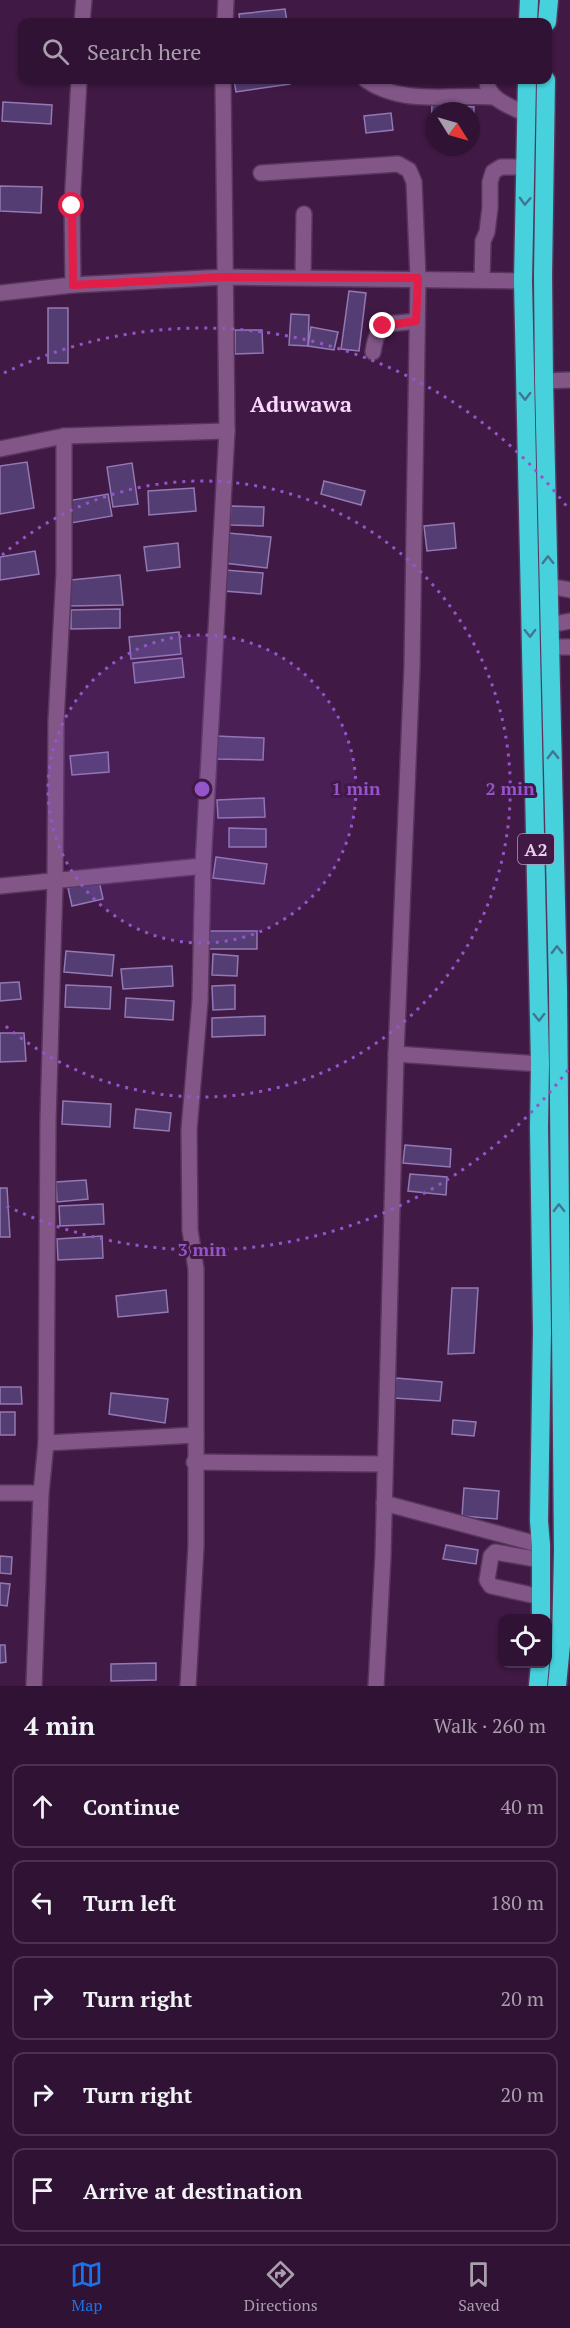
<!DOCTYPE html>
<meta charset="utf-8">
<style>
:root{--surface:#301334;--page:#381c3c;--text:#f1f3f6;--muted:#a89eac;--line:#4b324f;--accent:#1a73e8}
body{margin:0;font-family:"PT Serif",serif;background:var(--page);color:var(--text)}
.controls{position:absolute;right:18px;bottom:18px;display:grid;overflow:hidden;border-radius:12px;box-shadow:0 2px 4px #0004}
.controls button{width:54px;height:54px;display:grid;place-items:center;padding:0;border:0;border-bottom:2px solid var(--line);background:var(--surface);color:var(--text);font:30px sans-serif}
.compass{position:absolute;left:426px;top:102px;width:54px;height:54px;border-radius:50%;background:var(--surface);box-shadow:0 2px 4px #0004;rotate:127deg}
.stop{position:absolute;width:18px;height:18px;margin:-14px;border:4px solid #e11d48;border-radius:50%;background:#fff}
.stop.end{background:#e11d48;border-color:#fff;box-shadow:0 2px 6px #0008}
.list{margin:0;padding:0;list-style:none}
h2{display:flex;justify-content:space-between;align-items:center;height:78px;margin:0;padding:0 24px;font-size:26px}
h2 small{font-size:20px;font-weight:400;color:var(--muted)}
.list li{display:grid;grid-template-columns:39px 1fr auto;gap:18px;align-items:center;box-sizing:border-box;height:84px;margin:0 12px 12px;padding:0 12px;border:2px solid var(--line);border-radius:12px}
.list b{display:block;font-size:22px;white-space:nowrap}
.list em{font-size:20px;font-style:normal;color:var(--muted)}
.icon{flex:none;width:33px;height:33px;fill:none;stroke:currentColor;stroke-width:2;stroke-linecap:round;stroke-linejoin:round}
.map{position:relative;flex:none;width:570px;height:1686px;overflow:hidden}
.search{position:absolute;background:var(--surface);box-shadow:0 2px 4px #0004;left:18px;right:18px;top:18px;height:66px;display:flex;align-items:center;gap:15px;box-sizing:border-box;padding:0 21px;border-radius:12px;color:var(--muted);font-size:22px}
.sheet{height:558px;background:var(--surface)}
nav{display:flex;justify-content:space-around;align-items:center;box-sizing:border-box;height:84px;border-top:2px solid var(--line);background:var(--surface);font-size:16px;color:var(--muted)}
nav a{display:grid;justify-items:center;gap:3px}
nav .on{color:var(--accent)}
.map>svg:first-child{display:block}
</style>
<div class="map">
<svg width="570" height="1686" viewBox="0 0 570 1686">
<rect width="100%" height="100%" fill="#401945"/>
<g fill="#543d72" stroke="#9279b4" stroke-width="1.5">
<path d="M 285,9 L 287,22 L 240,22 L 239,14 Z"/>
<path d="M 234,80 L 290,80 L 290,84 L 236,92 Z"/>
<path d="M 3,102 L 52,105 L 51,124 L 2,121 Z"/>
<path d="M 432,105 L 474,107 L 473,131 L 471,111 L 435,111 L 435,130 L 431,129 Z"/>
<path d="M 391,113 L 393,130 L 366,133 L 364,116 Z"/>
<path d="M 0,186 L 42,187 L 41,213 L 0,211 Z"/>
<path d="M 349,291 L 366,293 L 359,351 L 341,349 Z"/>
<rect x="48" y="308" width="20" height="55"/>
<path d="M 291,314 L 309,315 L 308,346 L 289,345 Z"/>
<path d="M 311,327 L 338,332 L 334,350 L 308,346 Z"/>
<path d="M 235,330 L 262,330 L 263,353 L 235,354 Z"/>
<path d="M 27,462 L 34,508 L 0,514 L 0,466 Z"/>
<path d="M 132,463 L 138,504 L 113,507 L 107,467 Z"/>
<path d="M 324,481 L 365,491 L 361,505 L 321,494 Z"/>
<path d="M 194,488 L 196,511 L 149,515 L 148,491 Z"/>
<path d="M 108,494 L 112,516 L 71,523 L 67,501 Z"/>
<path d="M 231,506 L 264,507 L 263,526 L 230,525 Z"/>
<path d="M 454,523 L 456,548 L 427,551 L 424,526 Z"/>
<path d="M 228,533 L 271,537 L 267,568 L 224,563 Z"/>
<path d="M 178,543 L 180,567 L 147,571 L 144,547 Z"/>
<path d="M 35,551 L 39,574 L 0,580 L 0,557 Z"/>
<path d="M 225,570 L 263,573 L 261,594 L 223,591 Z"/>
<path d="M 120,575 L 123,605 L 68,606 L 71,580 Z"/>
<path d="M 120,609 L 120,628 L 71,629 L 71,610 Z"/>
<path d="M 179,632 L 181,654 L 131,659 L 129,637 Z"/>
<path d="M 182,658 L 184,677 L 135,683 L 133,663 Z"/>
<path d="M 216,736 L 264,738 L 263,760 L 215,759 Z"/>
<path d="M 108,752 L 109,772 L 72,775 L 70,756 Z"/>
<path d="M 264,798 L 265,817 L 218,818 L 217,800 Z"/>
<path d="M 229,828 L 266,829 L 266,847 L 229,847 Z"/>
<path d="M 216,857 L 267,864 L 264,884 L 213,878 Z"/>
<path d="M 99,881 L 103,899 L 72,906 L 68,888 Z"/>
<rect x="207" y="931" width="50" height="18"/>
<path d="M 66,951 L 114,955 L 112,976 L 64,972 Z"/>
<path d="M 213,954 L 238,956 L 237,976 L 212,975 Z"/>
<path d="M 172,966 L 173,986 L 123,989 L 121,969 Z"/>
<path d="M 19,982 L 21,999 L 0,1001 L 0,983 Z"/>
<path d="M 66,985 L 111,987 L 110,1009 L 65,1007 Z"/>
<path d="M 235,985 L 235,1009 L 213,1010 L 212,986 Z"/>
<path d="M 126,998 L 174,1001 L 173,1020 L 125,1017 Z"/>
<path d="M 265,1016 L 265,1035 L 212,1037 L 212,1018 Z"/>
<path d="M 0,1033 L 24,1033 L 26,1061 L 0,1062 Z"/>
<path d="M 63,1101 L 111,1104 L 110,1127 L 62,1124 Z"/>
<path d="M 136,1109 L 171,1113 L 169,1131 L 134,1128 Z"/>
<path d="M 405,1145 L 451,1149 L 450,1167 L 403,1163 Z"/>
<path d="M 410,1174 L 447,1177 L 446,1195 L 408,1191 Z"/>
<path d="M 86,1180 L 88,1199 L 57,1202 L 56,1182 Z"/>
<path d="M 0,1188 L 7,1188 L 10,1237 L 0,1237 Z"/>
<path d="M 103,1204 L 104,1224 L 60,1226 L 59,1206 Z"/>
<path d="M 102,1236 L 103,1258 L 58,1260 L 57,1239 Z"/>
<path d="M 452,1288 L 478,1288 L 474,1353 L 448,1354 Z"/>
<path d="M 166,1290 L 168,1312 L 118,1317 L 116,1296 Z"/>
<path d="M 396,1378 L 442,1382 L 440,1401 L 394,1398 Z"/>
<path d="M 0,1387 L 21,1387 L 22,1404 L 0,1404 Z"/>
<path d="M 111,1393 L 168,1399 L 165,1423 L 109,1414 Z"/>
<rect x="0" y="1412" width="15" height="23"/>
<path d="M 453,1420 L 476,1422 L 474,1436 L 452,1434 Z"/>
<path d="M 464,1488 L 499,1491 L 497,1519 L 462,1516 Z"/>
<path d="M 446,1545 L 478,1550 L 476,1564 L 443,1559 Z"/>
<path d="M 0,1556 L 12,1557 L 11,1574 L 0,1573 Z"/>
<path d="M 0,1583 L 10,1584 L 7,1606 L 0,1605 Z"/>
<path d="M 0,1645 L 5,1645 L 6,1662 L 0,1663 Z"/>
<path d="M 156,1663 L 156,1680 L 111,1681 L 111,1664 Z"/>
</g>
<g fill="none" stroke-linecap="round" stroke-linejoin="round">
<g stroke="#58365c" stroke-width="18">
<g id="minor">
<path d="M 82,22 L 84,0"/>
<path d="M 225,22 L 226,0"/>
<path d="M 366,80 C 402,106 452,94 493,97"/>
<path d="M 487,80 C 486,99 512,107 526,114"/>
<path d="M 261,173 L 398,164 L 409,170 L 414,182 L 418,278 L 412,667 L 396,1054 L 383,1556 L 376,1686"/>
<path d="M 303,277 L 304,214"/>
<path d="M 482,280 L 483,241 L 487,232 L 490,208 L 490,182 L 493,172 L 501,167 L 526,167"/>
<path d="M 73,285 L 72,206 L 79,80"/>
<path d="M 0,293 L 73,285 L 225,277 L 523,281"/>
<path d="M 373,352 C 378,319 386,325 416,321"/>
<path d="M 544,381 L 570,380"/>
<path d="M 0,449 L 64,436 L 227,431"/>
<path d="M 549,586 L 570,590"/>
<path d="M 549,625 L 570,621"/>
<path d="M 550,647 L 570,647"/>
<path d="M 0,886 L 203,866"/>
<path d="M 396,1054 L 540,1064"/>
<path d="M 46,1443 L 196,1435"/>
<path d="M 194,1462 L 385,1464"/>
<path d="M 0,1493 L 41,1493"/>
<path d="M 384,1503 L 541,1545"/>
<path d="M 541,1597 L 491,1586 L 487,1580 L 491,1556 L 495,1552 L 541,1560"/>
<path d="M 34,1686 L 41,1493 L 46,1443 L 48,1121 L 55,882 L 56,721 L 64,573 L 64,436"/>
<path d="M 188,1686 L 196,1546 L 196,1269 L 190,1230 L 189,1130 L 200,1001 L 203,866 L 227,431 L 223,80"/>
</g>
</g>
<g stroke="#58365c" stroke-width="21">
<g id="highway">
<path d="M 528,22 L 529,0"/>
<path d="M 547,22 L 549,0"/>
<path d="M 527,80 L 523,281 L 540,1064 L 539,1128 L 542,1331 L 539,1521 L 541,1545 L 541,1618"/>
<path d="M 546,80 L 543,275 L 544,381 L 558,989 L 563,1551 L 561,1645 L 557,1686"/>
<path d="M 538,1686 L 540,1664"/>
</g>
</g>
<use href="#minor" stroke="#825788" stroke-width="15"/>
<use href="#highway" stroke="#47d1dc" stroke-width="18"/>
</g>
<defs><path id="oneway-chevron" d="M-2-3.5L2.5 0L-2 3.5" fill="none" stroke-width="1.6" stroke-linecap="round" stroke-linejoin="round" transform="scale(1.5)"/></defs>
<g stroke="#447590">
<use href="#oneway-chevron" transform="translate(525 201) rotate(92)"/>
<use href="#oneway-chevron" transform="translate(525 396) rotate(89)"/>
<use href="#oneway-chevron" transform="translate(548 560) rotate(-91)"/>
<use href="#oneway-chevron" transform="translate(530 633) rotate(89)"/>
<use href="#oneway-chevron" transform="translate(553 755) rotate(-91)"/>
<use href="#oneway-chevron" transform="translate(557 950) rotate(-91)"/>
<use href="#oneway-chevron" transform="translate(539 1017) rotate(89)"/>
<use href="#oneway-chevron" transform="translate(559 1208) rotate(-91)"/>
</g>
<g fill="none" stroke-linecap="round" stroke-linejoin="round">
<path stroke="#e11d48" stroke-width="8" d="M 72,206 L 73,285 L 225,277 L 418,278 L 416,321 L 383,326"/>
</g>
<circle cx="202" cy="789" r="154" fill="#9654ca" fill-opacity=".12"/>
<g fill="none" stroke="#9654ca" stroke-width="3" stroke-dasharray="3 6">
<circle cx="202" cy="789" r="154"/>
<path d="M2 555A308 308 0 1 1 2 1023"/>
<path d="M568 1070A461 461 0 0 1 4 1205M4 373A461 461 0 0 1 568 508"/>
</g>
<g text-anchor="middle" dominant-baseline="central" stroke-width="6" stroke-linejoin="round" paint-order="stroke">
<rect fill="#401945" stroke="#b598b8" stroke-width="1.5" x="518" y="834" width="36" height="30" rx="4.5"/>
<g font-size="18" font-weight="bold" fill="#e7cee9">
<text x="536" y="849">A2</text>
</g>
<g font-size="22" font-weight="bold" fill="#f7d9fa" stroke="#401945">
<text x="301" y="403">Aduwawa</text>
</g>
</g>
<circle cx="202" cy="789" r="9" fill="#9654ca" stroke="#401945" stroke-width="3"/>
<g font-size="18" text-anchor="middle" font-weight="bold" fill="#9654ca" stroke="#401945" stroke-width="6" stroke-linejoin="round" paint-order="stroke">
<text x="356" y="795">1 min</text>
<text x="510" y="795">2 min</text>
<text x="202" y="1256">3 min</text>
</g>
</svg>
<div class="controls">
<button><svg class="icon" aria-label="locate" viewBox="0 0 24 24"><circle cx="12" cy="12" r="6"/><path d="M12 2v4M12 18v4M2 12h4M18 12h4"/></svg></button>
</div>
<svg class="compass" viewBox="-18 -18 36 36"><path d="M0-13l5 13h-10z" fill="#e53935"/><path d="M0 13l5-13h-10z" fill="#a89eac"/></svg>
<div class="stop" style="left:72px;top:206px"></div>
<div class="stop end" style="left:383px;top:326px"></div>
<div class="search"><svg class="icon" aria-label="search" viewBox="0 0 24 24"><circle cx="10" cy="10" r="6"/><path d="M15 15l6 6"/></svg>Search here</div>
</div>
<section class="sheet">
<h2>4 min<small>Walk · 260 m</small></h2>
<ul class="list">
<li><svg class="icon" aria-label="ahead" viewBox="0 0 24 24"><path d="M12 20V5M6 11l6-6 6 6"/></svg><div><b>Continue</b></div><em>40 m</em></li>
<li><svg class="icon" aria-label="left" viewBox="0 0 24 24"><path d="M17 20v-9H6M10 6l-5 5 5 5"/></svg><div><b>Turn left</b></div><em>180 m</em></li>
<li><svg class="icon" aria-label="right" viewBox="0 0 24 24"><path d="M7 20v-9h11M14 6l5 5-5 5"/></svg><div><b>Turn right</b></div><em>20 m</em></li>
<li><svg class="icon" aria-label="right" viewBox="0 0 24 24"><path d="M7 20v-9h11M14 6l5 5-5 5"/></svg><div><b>Turn right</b></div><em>20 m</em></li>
<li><svg class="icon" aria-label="arrive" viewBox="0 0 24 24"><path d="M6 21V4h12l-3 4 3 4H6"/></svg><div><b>Arrive at destination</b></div></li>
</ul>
</section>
<nav>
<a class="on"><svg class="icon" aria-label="map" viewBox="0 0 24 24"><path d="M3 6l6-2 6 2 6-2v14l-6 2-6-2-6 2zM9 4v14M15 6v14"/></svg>Map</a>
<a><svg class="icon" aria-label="directions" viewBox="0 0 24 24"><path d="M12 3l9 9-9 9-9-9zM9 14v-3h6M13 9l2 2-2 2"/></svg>Directions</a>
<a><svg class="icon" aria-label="saved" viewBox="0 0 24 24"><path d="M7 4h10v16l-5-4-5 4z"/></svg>Saved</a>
</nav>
